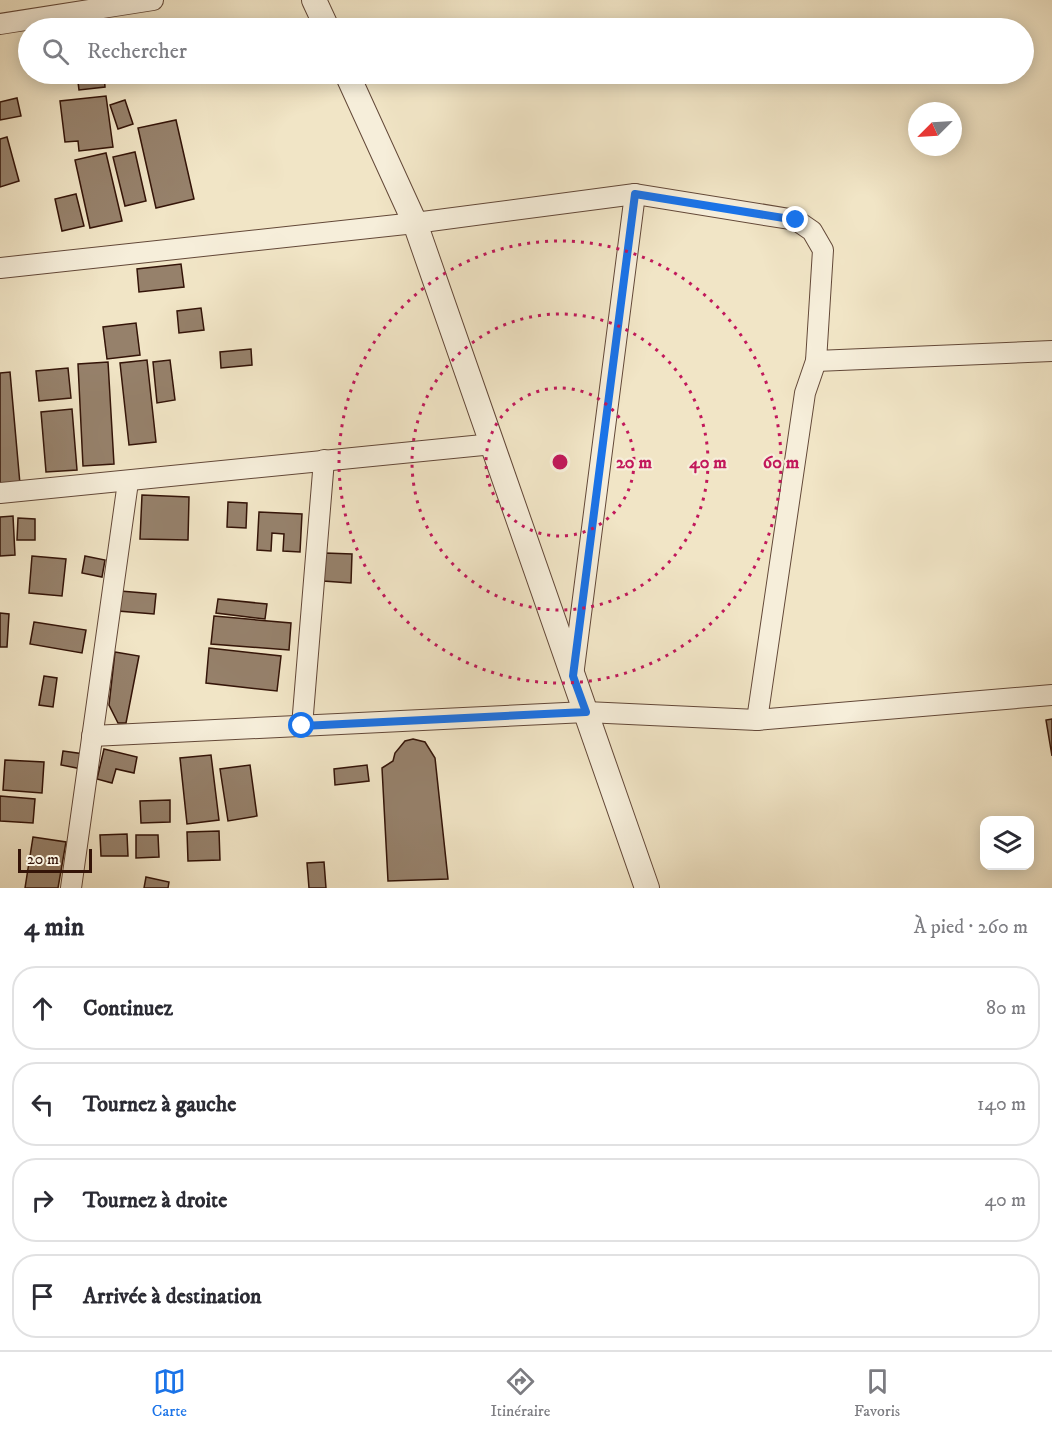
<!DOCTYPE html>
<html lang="fr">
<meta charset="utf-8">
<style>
:root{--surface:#fff;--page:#f7f7f7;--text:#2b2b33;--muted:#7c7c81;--line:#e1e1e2;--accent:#1a73e8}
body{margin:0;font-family:"IM FELL DW Pica",serif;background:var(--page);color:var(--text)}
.controls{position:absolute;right:18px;bottom:18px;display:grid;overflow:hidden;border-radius:12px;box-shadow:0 3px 15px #0003}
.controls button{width:54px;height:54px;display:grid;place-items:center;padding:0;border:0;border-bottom:2px solid var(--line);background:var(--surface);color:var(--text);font:30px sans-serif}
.compass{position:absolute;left:908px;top:102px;width:54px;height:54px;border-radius:50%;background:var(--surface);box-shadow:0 3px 15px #0003;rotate:246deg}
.scale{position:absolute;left:18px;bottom:15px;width:74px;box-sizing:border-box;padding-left:6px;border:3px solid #341408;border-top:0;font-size:16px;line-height:21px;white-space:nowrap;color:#341408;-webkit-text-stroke:4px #f6eeda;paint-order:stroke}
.stop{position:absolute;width:18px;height:18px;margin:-14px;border:4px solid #1a73e8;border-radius:50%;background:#fff}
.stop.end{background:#1a73e8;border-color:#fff;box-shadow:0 2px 6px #0008}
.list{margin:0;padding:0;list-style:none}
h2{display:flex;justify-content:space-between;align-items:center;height:78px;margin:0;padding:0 24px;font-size:26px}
h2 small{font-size:20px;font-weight:400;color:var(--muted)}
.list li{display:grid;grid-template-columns:39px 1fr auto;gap:18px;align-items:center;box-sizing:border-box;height:84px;margin:0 12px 12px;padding:0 12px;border:2px solid var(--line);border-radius:24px}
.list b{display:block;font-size:22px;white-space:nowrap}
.list em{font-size:20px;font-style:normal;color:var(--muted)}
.icon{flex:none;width:33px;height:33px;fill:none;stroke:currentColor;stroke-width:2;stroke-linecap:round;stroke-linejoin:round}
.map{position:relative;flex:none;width:1052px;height:888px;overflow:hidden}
.search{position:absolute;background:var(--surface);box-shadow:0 3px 15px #0003;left:18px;right:18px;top:18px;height:66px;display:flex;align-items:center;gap:15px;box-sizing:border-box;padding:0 21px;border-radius:33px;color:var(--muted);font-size:22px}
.sheet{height:462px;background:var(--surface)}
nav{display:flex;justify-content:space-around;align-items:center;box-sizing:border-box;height:84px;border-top:2px solid var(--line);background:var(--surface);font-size:16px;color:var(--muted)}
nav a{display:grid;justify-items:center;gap:3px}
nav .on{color:var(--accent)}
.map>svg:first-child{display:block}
</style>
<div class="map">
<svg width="1052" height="888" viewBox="0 0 1052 888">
<rect width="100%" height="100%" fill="#f1e5c6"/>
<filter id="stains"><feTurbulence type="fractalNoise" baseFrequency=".00333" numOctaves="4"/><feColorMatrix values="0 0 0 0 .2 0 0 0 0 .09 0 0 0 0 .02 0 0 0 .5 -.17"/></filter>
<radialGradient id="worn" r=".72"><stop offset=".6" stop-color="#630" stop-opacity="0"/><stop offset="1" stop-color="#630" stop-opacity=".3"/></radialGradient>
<g fill="#96816b" stroke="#341408" stroke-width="1.5">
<path d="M 77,74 L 104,74 L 105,87 L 79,90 Z"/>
<path d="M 106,96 L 113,147 L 79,151 L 78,141 L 65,142 L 60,101 Z"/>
<path d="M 17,98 L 21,116 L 0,120 L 0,102 Z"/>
<path d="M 125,100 L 133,124 L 118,129 L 110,105 Z"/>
<path d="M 176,120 L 194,199 L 156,208 L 138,128 Z"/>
<path d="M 7,137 L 19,181 L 0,187 L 0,139 Z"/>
<path d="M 135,152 L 146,201 L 125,206 L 113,157 Z"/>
<path d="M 106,153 L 122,221 L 90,228 L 75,160 Z"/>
<path d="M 76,194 L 84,226 L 62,231 L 55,199 Z"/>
<path d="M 181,264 L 184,287 L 139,292 L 137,269 Z"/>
<path d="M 201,308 L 204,330 L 179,333 L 177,311 Z"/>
<path d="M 136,323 L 140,355 L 107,359 L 103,327 Z"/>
<path d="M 251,349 L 252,365 L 221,368 L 220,352 Z"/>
<path d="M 147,360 L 156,442 L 129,445 L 120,363 Z"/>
<path d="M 170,360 L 175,400 L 157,403 L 153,362 Z"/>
<path d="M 108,362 L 114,464 L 83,466 L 78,364 Z"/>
<path d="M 68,368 L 71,398 L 39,401 L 36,371 Z"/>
<path d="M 10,372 L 20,484 L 0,485 L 0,373 Z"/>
<path d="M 72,409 L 77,470 L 46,472 L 41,412 Z"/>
<path d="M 142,495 L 189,497 L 188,540 L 140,539 Z"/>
<path d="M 228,502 L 247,503 L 246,528 L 227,527 Z"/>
<path d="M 259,512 L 302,514 L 300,552 L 283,551 L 284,534 L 272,533 L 271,551 L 257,550 Z"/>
<path d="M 13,516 L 15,555 L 0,556 L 0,517 Z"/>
<path d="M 18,518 L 35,519 L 35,540 L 17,540 Z"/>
<path d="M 325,553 L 352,554 L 351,583 L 323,581 Z"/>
<path d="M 32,556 L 66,559 L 62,596 L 29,593 Z"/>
<path d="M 85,556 L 105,560 L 102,577 L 82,573 Z"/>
<path d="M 120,591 L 156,594 L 154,614 L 118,611 Z"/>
<path d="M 218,599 L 267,604 L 265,619 L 216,613 Z"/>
<path d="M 0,613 L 9,614 L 7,647 L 0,647 Z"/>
<path d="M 214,616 L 291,623 L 289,650 L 211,644 Z"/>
<path d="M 34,622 L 86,630 L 82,653 L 30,644 Z"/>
<path d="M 209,648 L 281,656 L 277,691 L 206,683 Z"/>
<path d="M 115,652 L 139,656 L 126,723 L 118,723 L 109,705 Z"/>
<path d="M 44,676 L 57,678 L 53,707 L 39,705 Z"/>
<path d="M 1052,719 L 1052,756 L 1046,720 Z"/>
<path d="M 413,739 L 425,742 L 435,758 L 448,879 L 388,881 L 382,768 L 393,761 L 395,753 L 405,741 Z"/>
<path d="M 104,749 L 137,757 L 134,773 L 116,769 L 112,783 L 97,779 Z"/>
<path d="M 63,751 L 84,754 L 82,769 L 61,765 Z"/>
<path d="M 211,755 L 219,820 L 187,824 L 180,758 Z"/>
<path d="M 5,760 L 44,762 L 42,793 L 3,790 Z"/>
<path d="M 250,765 L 257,816 L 228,821 L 220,769 Z"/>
<path d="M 367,765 L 369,781 L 335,785 L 334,769 Z"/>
<path d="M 0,796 L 35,799 L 33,823 L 0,821 Z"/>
<path d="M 170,800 L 170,822 L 141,823 L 140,801 Z"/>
<path d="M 219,831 L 220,860 L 188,861 L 187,832 Z"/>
<path d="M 127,834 L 128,856 L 101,856 L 100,835 Z"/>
<path d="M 136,835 L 158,835 L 159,857 L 136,858 Z"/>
<path d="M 33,837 L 66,842 L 58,888 L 25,888 Z"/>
<path d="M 324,862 L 326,888 L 309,888 L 307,863 Z"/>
<path d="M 146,877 L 169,882 L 168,888 L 144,888 Z"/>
</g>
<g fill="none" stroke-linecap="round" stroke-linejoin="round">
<g stroke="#634838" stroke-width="22">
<g id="minor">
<path d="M 0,24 L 153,0"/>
<path d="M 0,268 L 415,223 L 635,194 L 796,220 L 812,231 L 823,250 L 816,361 L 805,393 L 757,720"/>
<path d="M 816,361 L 1052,351"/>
<path d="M 0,493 L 493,444"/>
<path d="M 573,676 L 635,194"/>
<path d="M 302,726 L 324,460"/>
<path d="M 92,736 L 586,712 L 757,720 L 1052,695"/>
<path d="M 71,888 L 128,482"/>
</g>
</g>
<g stroke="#634838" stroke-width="26">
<g id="tertiary">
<path d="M 314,0 L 327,28"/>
<path d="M 347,74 L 415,223 L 647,888"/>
</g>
</g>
<use href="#minor" stroke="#f6eeda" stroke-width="20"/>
<use href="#tertiary" stroke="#f6eeda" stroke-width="24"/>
</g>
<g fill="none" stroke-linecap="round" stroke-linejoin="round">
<path stroke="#1a73e8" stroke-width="8" d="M 302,726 L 586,712 L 573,676 L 635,194 L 796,220"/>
</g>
<g fill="none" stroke="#c2185b" stroke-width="3" stroke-dasharray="3 6">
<circle cx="560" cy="462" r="74"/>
<circle cx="560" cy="462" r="148"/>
<circle cx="560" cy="462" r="221"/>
</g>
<circle cx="560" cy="462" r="9" fill="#c2185b" stroke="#f6eeda" stroke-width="3"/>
<g font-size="18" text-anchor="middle" font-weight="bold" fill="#c2185b" stroke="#f6eeda" stroke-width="4.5" stroke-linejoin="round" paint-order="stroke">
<text x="634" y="468">20 m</text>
<text x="708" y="468">40 m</text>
<text x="781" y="468">60 m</text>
</g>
<rect width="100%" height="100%" filter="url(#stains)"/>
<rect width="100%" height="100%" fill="url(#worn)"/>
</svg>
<div class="controls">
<button><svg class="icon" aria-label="layers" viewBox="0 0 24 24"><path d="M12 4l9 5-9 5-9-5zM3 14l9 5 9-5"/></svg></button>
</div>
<svg class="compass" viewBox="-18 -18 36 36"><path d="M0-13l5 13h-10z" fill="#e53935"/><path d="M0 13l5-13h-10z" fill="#7c7c81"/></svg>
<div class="scale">20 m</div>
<div class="stop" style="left:302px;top:726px"></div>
<div class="stop end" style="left:796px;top:220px"></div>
<div class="search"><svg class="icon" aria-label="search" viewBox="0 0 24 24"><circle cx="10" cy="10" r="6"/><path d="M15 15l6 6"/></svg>Rechercher</div>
</div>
<section class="sheet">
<h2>4 min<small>À pied · 260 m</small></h2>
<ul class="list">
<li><svg class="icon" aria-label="ahead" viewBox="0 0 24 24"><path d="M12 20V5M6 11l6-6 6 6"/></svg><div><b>Continuez</b></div><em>80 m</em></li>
<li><svg class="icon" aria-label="left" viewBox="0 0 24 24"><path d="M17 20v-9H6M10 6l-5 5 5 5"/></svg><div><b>Tournez à gauche</b></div><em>140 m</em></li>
<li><svg class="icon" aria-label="right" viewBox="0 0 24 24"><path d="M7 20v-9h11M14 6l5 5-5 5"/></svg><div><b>Tournez à droite</b></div><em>40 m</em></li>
<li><svg class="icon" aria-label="arrive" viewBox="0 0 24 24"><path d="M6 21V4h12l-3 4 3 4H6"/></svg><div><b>Arrivée à destination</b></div></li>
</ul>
</section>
<nav>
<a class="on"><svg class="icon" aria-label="map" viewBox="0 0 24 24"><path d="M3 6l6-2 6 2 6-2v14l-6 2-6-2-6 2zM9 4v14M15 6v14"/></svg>Carte</a>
<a><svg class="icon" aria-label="directions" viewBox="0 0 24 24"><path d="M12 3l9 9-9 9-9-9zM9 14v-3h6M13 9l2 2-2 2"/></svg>Itinéraire</a>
<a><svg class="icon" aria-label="saved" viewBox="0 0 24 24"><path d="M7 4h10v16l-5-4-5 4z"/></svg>Favoris</a>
</nav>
